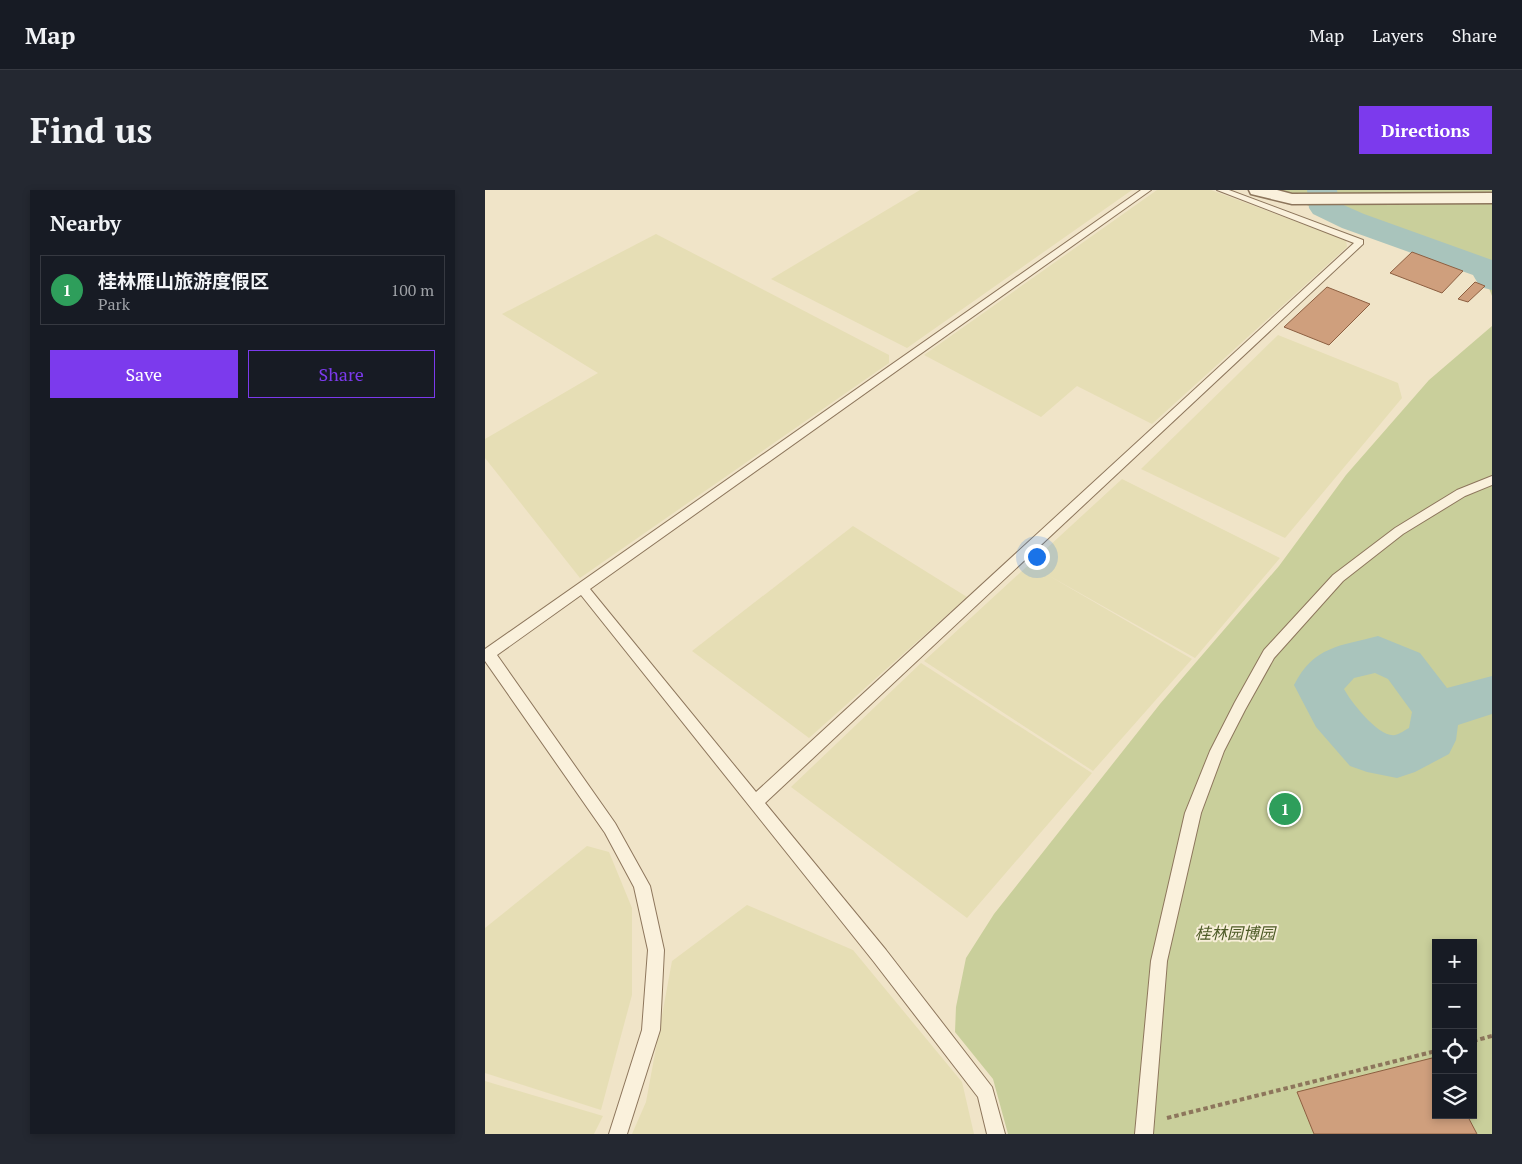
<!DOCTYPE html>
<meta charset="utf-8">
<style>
:root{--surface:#171b24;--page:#242831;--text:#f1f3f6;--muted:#9ea1a6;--line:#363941;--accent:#7c3aed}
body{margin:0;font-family:"PT Serif","Noto Sans SC",serif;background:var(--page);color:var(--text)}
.controls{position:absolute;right:15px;bottom:15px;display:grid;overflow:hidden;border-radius:0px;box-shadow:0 2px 8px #0003}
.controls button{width:45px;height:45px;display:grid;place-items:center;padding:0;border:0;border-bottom:1px solid var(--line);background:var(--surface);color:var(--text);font:25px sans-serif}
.you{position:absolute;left:551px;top:366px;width:18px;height:18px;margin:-12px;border:4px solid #fff;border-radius:50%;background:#1a73e8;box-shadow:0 0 0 8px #1a73e833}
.badge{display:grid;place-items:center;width:32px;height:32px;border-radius:50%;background:var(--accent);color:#fff;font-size:16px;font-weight:700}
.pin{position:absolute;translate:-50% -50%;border:2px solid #fff;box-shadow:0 1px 5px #0006}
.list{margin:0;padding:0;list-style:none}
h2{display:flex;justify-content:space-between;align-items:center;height:65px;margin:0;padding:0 20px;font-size:21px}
h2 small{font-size:16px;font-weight:400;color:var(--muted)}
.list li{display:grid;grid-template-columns:32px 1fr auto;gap:15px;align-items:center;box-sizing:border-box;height:70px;margin:0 10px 10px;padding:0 10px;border:1px solid var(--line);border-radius:0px}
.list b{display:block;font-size:19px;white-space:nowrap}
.list p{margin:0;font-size:16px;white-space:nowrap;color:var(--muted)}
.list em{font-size:16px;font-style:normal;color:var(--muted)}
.actions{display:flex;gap:10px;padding:15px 20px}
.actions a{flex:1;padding:11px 0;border:1px solid var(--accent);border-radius:0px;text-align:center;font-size:18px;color:var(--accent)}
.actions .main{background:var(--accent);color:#fff}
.icon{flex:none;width:28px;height:28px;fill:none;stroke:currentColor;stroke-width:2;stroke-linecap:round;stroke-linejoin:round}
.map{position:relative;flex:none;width:1007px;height:944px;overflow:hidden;border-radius:0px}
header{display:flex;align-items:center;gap:30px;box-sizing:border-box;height:70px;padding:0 25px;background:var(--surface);border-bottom:1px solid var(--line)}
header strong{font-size:24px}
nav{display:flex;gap:28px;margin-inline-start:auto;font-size:18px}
.intro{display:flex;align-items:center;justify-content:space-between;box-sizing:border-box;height:120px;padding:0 30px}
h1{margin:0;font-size:35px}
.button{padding:12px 22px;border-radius:0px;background:var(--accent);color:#fff;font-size:18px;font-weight:700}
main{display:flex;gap:30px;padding:0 30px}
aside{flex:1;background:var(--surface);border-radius:0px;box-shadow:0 2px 8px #0003}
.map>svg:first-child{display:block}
</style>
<header>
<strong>Map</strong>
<nav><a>Map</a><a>Layers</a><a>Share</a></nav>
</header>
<div class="intro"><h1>Find us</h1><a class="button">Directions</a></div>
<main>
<aside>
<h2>Nearby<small></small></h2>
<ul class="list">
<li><span class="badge" style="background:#2e9e5b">1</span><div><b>桂林雁山旅游度假区</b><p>Park</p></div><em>100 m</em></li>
</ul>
<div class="actions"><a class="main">Save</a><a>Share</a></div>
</aside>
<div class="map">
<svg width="1007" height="944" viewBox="0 0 1007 944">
<rect width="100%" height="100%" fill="#f0e4c8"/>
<g fill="#e6deb5">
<path d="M 435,0 L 647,0 L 422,158 L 286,89 Z"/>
<path d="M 672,0 L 726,0 L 861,50 L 862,57 L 667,234 L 592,196 L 556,227 L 439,165 Z"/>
<path d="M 171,44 L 404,165 L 404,173 L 95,388 L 0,268 L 0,249 L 113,183 L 17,124 Z"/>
<path d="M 793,145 L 913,193 L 917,208 L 800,348 L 656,279 Z"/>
<path d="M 637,289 L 795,368 L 710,468 L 561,384 L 707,469 L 608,581 L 439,471 Z"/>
<path d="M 368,336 L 482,407 L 324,548 L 207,461 Z"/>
<path d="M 436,473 L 607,583 L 482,728 L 306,597 Z"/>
<path d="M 102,656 L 124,662 L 147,718 L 147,805 L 116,920 L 0,883 L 0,738 Z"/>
<path d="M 262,715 L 368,760 L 477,892 L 489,944 L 147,944 L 161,912 L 187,771 Z"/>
<path d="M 0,891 L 118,926 L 109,944 L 0,944 Z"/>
</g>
<g fill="#c9cf9b" fill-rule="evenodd">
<path d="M 772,0 L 1007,0 L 1007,106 L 1000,88 L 807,9 Z"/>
<path d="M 1007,136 L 1007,944 L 523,944 L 508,889 L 470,842 L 471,817 L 481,768 L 509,724 L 675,514 L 794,376 L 861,285 L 944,190 ZM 951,753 L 988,753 L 988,925 L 951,925 Z"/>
</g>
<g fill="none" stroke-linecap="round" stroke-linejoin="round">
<g fill="#a9c4bc" fill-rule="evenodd">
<path d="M 822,0 L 852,0 L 854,13 L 879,24 L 1007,70 L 1007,100 L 995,97 L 988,85 L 857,38 L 828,24 L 824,18 Z"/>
<path d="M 893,446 L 935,463 L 962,498 L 1007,486 L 1007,524 L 973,535 L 971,550 L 964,564 L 930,582 L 912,588 L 882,582 L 865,576 L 831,537 L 809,495 C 829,456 855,456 893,446 ZM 890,483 L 903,489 L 927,522 L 924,538 C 920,540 915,544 910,545 C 894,548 866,512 859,499 L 869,488 Z"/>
</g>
</g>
<g fill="#cf9f7d" stroke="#8d5f41">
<path d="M 927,62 L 978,81 L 957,103 L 905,83 Z"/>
<path d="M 990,92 L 1000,96 L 983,112 L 973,109 Z"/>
<path d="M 842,97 L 885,114 L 844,155 L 799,137 Z"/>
<path d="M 951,867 L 951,925 L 982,925 L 992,944 L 829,944 L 812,902 Z"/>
</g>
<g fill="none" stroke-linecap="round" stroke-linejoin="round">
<g stroke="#8d765c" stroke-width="2">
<g id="service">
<path d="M 656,0 L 666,0 L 105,399 L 271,602 L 869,53 L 732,0 L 744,0 L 878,50 L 878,54 L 280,613 L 401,760 L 507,897 L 520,944 L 502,944 L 493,907 L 389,772 L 96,405 L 12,465 L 130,633 L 165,696 L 179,760 L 175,840 L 142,944 L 124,944 L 157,840 L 163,760 L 149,697 L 120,643 L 0,471 L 0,459 Z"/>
<path d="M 1007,286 L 1007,295 L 980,306 L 918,344 L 858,391 L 789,468 L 760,520 L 739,561 L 716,623 L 682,771 L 668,944 L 650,944 L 666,771 L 700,623 L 725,561 L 750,512 L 779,460 L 848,385 L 910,338 L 972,300 Z"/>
</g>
</g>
<g stroke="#8d765c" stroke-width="3">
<path id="minor" d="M 764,0 L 792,0 L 807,4 L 1007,3 L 1007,13 L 807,14 L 766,4 Z"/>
</g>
<g stroke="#8d765c" stroke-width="4" stroke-dasharray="4.5 3" stroke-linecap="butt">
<path d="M 988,851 L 1007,846"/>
<path d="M 682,928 L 951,861"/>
</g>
<use href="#service" fill="#faf1dc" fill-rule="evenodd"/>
<use href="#minor" fill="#faf1dc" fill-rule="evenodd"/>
</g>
<g text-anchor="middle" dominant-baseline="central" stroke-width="4" stroke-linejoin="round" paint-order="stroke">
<g font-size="16" font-style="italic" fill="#4d5a26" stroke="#f7eed8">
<text x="750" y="743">桂林园博园</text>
</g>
</g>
</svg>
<div class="controls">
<button>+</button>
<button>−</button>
<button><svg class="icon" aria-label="locate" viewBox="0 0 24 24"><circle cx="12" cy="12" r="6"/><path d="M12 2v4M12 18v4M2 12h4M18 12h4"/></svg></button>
<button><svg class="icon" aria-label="layers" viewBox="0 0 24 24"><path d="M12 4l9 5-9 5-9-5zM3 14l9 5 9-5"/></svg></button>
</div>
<div class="you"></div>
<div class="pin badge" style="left:800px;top:619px;background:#2e9e5b">1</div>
</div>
</main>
